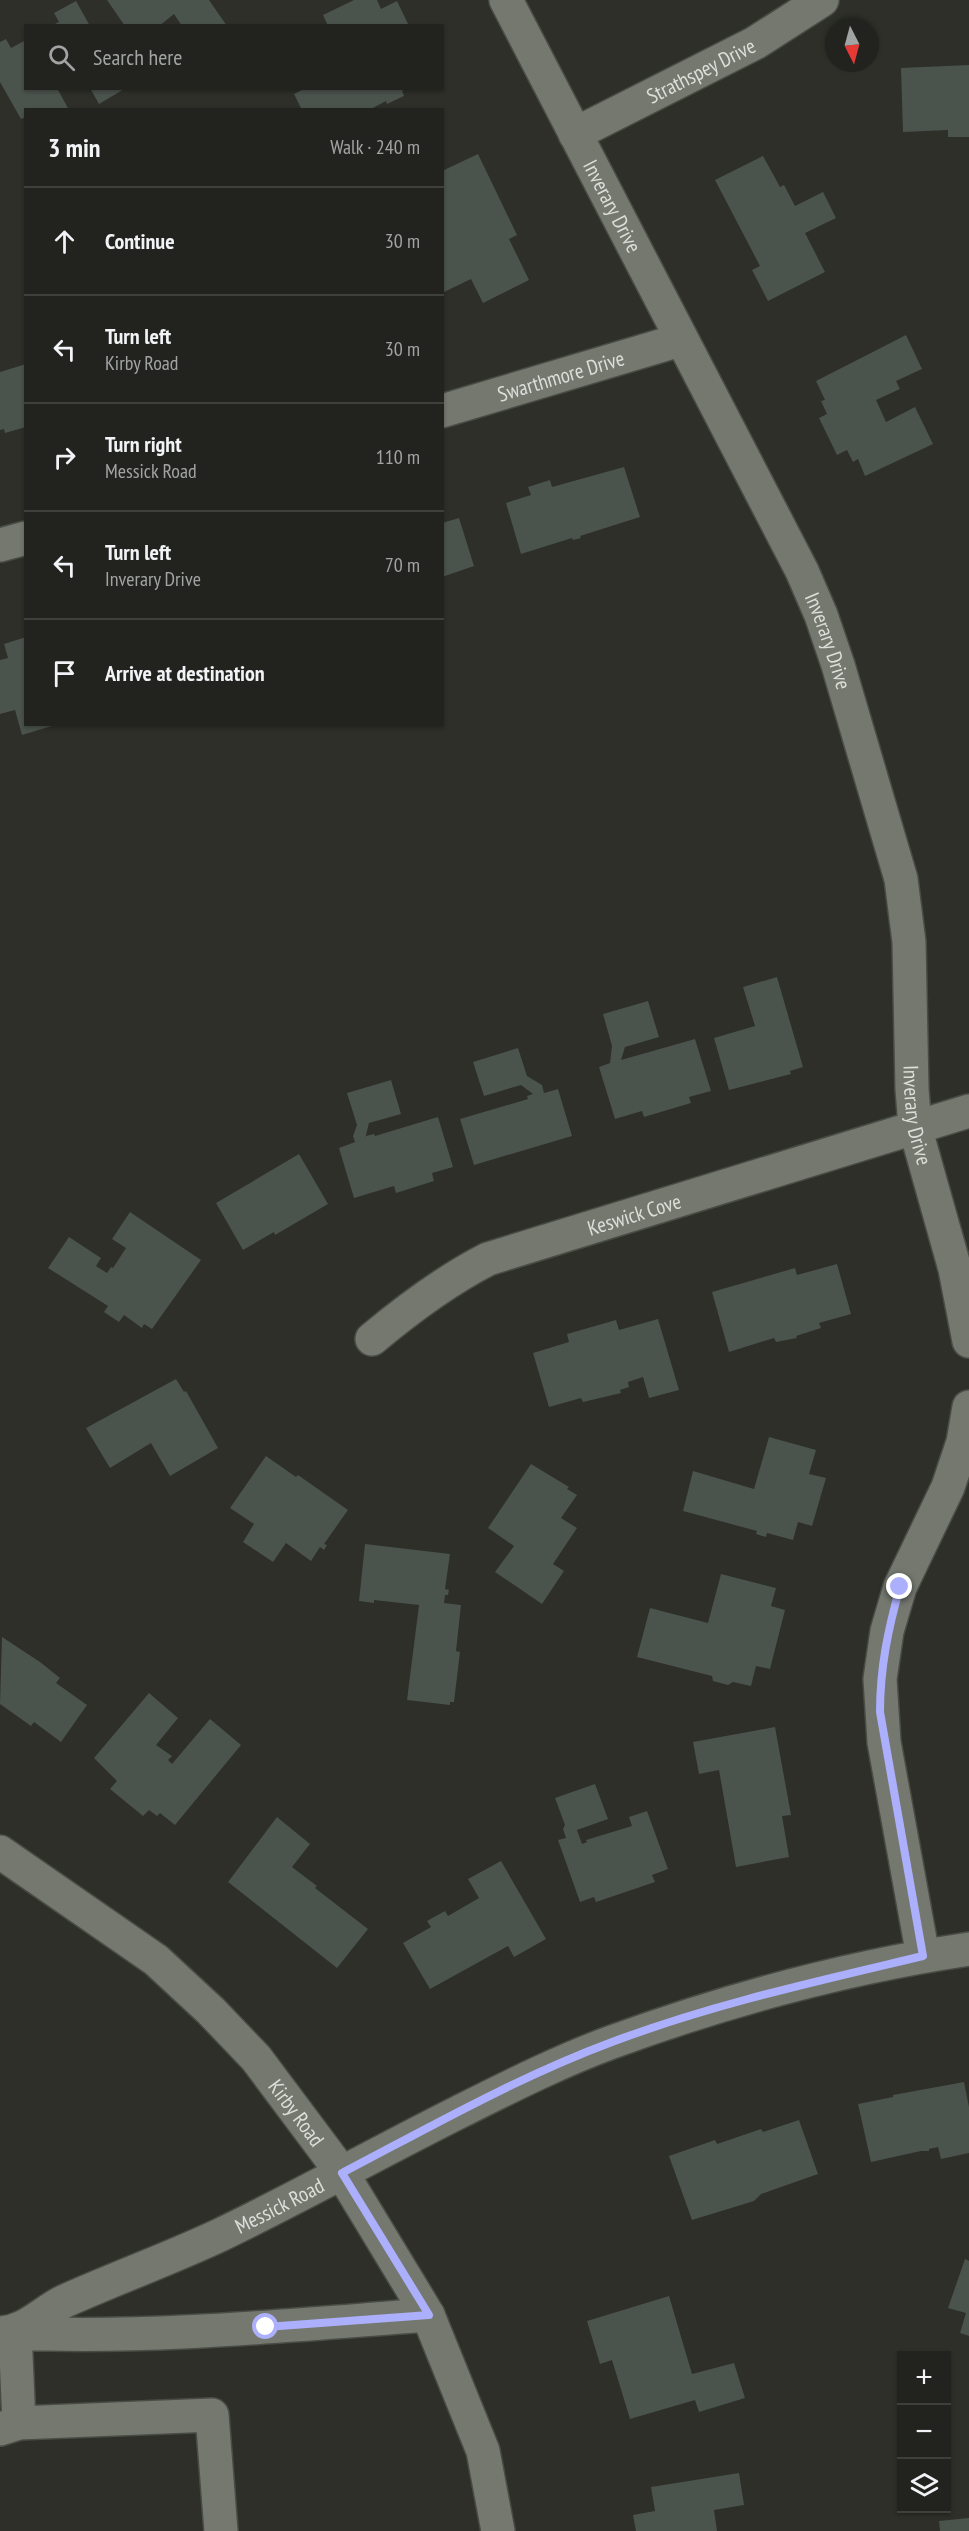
<!DOCTYPE html>
<meta charset="utf-8">
<style>
:root{--surface:#22231e;--page:#2a2b27;--text:#f1f3f6;--muted:#a2a4a4;--line:#3f403c}
body{margin:0;font-family:"PT Sans Narrow",sans-serif;background:var(--page);color:var(--text)}
.controls{position:absolute;right:18px;bottom:18px;display:grid;overflow:hidden;border-radius:0px;box-shadow:0 2px 4px #0004}
.controls button{width:54px;height:54px;display:grid;place-items:center;padding:0;border:0;border-bottom:2px solid var(--line);background:var(--surface);color:var(--text);font:30px sans-serif}
.compass{position:absolute;left:825px;top:18px;width:54px;height:54px;border-radius:50%;background:var(--surface);box-shadow:0 2px 4px #0004;rotate:174deg}
.stop{position:absolute;width:18px;height:18px;margin:-14px;border:4px solid #acaffb;border-radius:50%;background:#fff}
.stop.end{background:#acaffb;border-color:#fff;box-shadow:0 2px 6px #0008}
.list{margin:0;padding:0;list-style:none}
h2{display:flex;justify-content:space-between;align-items:center;height:78px;margin:0;padding:0 24px;font-size:26px}
h2 small{font-size:20px;font-weight:400;color:var(--muted)}
.list li{display:grid;grid-template-columns:39px 1fr auto;gap:18px;align-items:center;box-sizing:border-box;height:108px;padding:0 24px;border-top:2px solid var(--line)}
.list b{display:block;font-size:22px;white-space:nowrap}
.list p{margin:0;font-size:20px;white-space:nowrap;color:var(--muted)}
.list em{font-size:20px;font-style:normal;color:var(--muted)}
.icon{flex:none;width:33px;height:33px;fill:none;stroke:currentColor;stroke-width:2;stroke-linecap:round;stroke-linejoin:round}
.map{position:relative;flex:none;width:969px;height:2531px;overflow:hidden}
.search{position:absolute;background:var(--surface);box-shadow:0 2px 4px #0004;left:24px;top:24px;width:420px;height:66px;display:flex;align-items:center;gap:15px;box-sizing:border-box;padding:0 21px;border-radius:0px;color:var(--muted);font-size:22px}
.panel{position:absolute;background:var(--surface);box-shadow:0 2px 4px #0004;left:24px;top:108px;width:420px;height:618px;border-radius:0px}
.map>svg:first-child{display:block}
</style>
<div class="map">
<svg width="969" height="2531" viewBox="0 0 969 2531">
<rect width="100%" height="100%" fill="#2d2f28"/>
<g fill="#4b534d">
<path d="M 107,0 L 209,0 L 227,26 L 182,26 L 174,14 L 159,26 L 125,26 Z"/>
<path d="M 354,0 L 377,0 L 381,9 L 397,1 L 409,26 L 328,26 L 323,15 Z"/>
<path d="M 76,1 L 90,26 L 51,26 L 59,22 L 54,13 Z"/>
<path d="M 6,39 L 11,48 L 26,40 L 26,88 L 57,88 L 69,110 L 26,110 L 26,117 L 21,119 L 0,82 L 0,42 Z"/>
<path d="M 969,65 L 969,137 L 948,137 L 948,130 L 903,132 L 901,68 Z"/>
<path d="M 90,88 L 126,88 L 99,104 Z"/>
<path d="M 306,88 L 407,88 L 402,91 L 404,96 L 387,104 L 386,101 L 369,110 L 302,110 L 294,94 Z"/>
<path d="M 478,154 L 517,235 L 509,239 L 529,280 L 483,303 L 471,279 L 442,293 L 442,171 Z"/>
<path d="M 763,156 L 780,187 L 784,185 L 795,206 L 823,192 L 836,218 L 805,233 L 825,272 L 768,301 L 752,270 L 760,266 L 715,180 Z"/>
<path d="M 906,335 L 922,369 L 896,381 L 900,389 L 876,400 L 886,422 L 915,407 L 933,444 L 865,476 L 858,459 L 853,462 L 847,450 L 837,455 L 819,418 L 827,414 L 821,401 L 825,400 L 816,381 Z"/>
<path d="M 26,364 L 26,427 L 5,433 L 4,429 L 0,430 L 0,372 Z"/>
<path d="M 624,467 L 640,517 L 580,536 L 581,538 L 573,540 L 572,538 L 521,554 L 506,503 L 531,495 L 528,487 L 550,480 L 552,487 Z"/>
<path d="M 459,518 L 474,566 L 442,577 L 442,523 Z"/>
<path d="M 26,637 L 26,724 L 55,725 L 22,735 L 15,710 L 0,714 L 0,660 L 8,658 L 4,644 Z"/>
<path d="M 777,977 L 803,1067 L 790,1071 L 791,1074 L 729,1090 L 714,1038 L 755,1026 L 743,987 Z"/>
<path d="M 648,1001 L 659,1037 L 625,1047 L 621,1060 L 695,1039 L 711,1091 L 689,1097 L 691,1103 L 644,1117 L 642,1111 L 615,1119 L 599,1067 L 610,1063 L 612,1046 L 603,1014 Z"/>
<path d="M 518,1048 L 527,1076 L 542,1085 L 544,1093 L 558,1089 L 572,1136 L 474,1165 L 460,1119 L 528,1099 L 527,1096 L 533,1094 L 521,1085 L 484,1096 L 473,1062 Z"/>
<path d="M 391,1080 L 401,1114 L 369,1123 L 365,1139 L 366,1136 L 374,1134 L 375,1136 L 438,1117 L 453,1167 L 432,1173 L 434,1181 L 396,1193 L 394,1186 L 354,1198 L 339,1148 L 355,1142 L 353,1136 L 357,1125 L 347,1093 Z"/>
<path d="M 299,1154 L 328,1204 L 275,1235 L 274,1232 L 243,1250 L 216,1203 Z"/>
<path d="M 130,1212 L 201,1260 L 152,1329 L 144,1324 L 142,1328 L 124,1315 L 119,1322 L 104,1312 L 108,1306 L 48,1268 L 69,1237 L 101,1258 L 96,1266 L 107,1273 L 111,1267 L 113,1268 L 126,1248 L 112,1239 Z"/>
<path d="M 837,1264 L 851,1314 L 819,1323 L 821,1328 L 796,1336 L 797,1338 L 776,1342 L 774,1338 L 729,1352 L 712,1292 L 795,1268 L 797,1275 Z"/>
<path d="M 658,1319 L 679,1390 L 649,1398 L 643,1377 L 628,1382 L 629,1387 L 620,1390 L 621,1393 L 583,1402 L 581,1398 L 549,1407 L 533,1353 L 569,1342 L 567,1334 L 616,1320 L 619,1330 Z"/>
<path d="M 176,1379 L 184,1392 L 186,1391 L 218,1448 L 170,1476 L 151,1443 L 110,1468 L 86,1428 Z"/>
<path d="M 769,1437 L 816,1450 L 809,1474 L 826,1478 L 812,1526 L 798,1522 L 793,1540 L 767,1533 L 766,1537 L 756,1534 L 757,1531 L 683,1511 L 693,1471 L 754,1489 Z"/>
<path d="M 266,1456 L 296,1477 L 298,1475 L 348,1510 L 324,1544 L 327,1545 L 324,1550 L 320,1547 L 311,1561 L 286,1543 L 273,1562 L 243,1542 L 254,1524 L 230,1508 Z"/>
<path d="M 531,1464 L 569,1487 L 567,1489 L 577,1495 L 561,1518 L 577,1528 L 553,1564 L 564,1571 L 542,1604 L 495,1572 L 514,1546 L 488,1528 Z"/>
<path d="M 365,1544 L 450,1554 L 445,1589 L 449,1590 L 448,1595 L 445,1595 L 444,1603 L 461,1605 L 456,1651 L 460,1652 L 454,1702 L 450,1702 L 450,1705 L 407,1700 L 419,1605 L 374,1600 L 374,1603 L 359,1601 Z"/>
<path d="M 721,1574 L 776,1588 L 771,1606 L 785,1610 L 770,1669 L 756,1666 L 751,1686 L 733,1682 L 728,1685 L 713,1681 L 712,1676 L 637,1657 L 650,1608 L 708,1623 Z"/>
<path d="M 2,1637 L 40,1662 L 60,1678 L 56,1683 L 87,1705 L 61,1742 L 34,1722 L 31,1726 L 0,1704 Z"/>
<path d="M 149,1693 L 178,1718 L 156,1745 L 172,1756 L 168,1760 L 172,1764 L 210,1719 L 241,1745 L 175,1825 L 160,1813 L 157,1816 L 149,1810 L 143,1816 L 110,1789 L 117,1781 L 94,1758 Z"/>
<path d="M 775,1727 L 791,1815 L 782,1816 L 789,1857 L 736,1867 L 719,1770 L 699,1774 L 693,1742 Z"/>
<path d="M 595,1784 L 608,1819 L 577,1830 L 582,1844 L 587,1842 L 586,1840 L 632,1826 L 629,1817 L 647,1811 L 668,1869 L 652,1875 L 655,1882 L 596,1902 L 594,1897 L 580,1902 L 558,1840 L 566,1838 L 563,1829 L 565,1825 L 555,1798 Z"/>
<path d="M 277,1817 L 310,1844 L 292,1867 L 317,1886 L 315,1888 L 368,1929 L 337,1968 L 228,1882 Z"/>
<path d="M 501,1861 L 546,1939 L 514,1957 L 508,1946 L 430,1989 L 403,1943 L 431,1927 L 427,1921 L 445,1911 L 448,1916 L 479,1898 L 468,1879 Z"/>
<path d="M 964,2082 L 969,2107 L 969,2153 L 941,2159 L 938,2147 L 929,2149 L 929,2151 L 921,2151 L 871,2162 L 858,2104 L 893,2097 L 893,2095 Z"/>
<path d="M 799,2120 L 818,2174 L 761,2194 L 754,2201 L 692,2220 L 669,2156 L 715,2140 L 717,2144 L 761,2129 L 763,2132 Z"/>
<path d="M 965,2259 L 969,2261 L 969,2336 L 960,2333 L 966,2313 L 948,2308 Z"/>
<path d="M 669,2296 L 692,2374 L 734,2363 L 745,2398 L 699,2412 L 695,2400 L 630,2419 L 612,2360 L 600,2364 L 587,2321 Z"/>
<path d="M 739,2473 L 744,2505 L 714,2510 L 717,2531 L 636,2531 L 633,2515 L 655,2511 L 651,2487 Z"/>
<path d="M 969,2518 L 969,2531 L 940,2531 L 939,2521 Z"/>
</g>
<g fill="none" stroke-linecap="round" stroke-linejoin="round">
<g stroke="#494b45" stroke-width="36">
<g id="minor">
<path id="s1" d="M 506,0 L 802,571 L 821,615 L 838,665 L 901,879 L 909,942 L 912,1089 L 915,1127 L 955,1269 L 969,1341"/>
<path id="s2" d="M 575,134 L 755,43 L 822,0"/>
<path id="s3" d="M 442,411 L 680,340"/>
<path d="M 0,545 L 26,538"/>
<path id="s4" d="M 372,1339 C 409,1308 445,1281 488,1259 L 969,1111"/>
<path id="s5" d="M 0,1852 L 156,1960 L 211,2011 L 256,2058 L 342,2173 L 428,2315 L 483,2451 L 498,2531"/>
<path d="M 923,1956 L 884,1742 L 880,1679 L 887,1631 L 900,1587 L 948,1487 L 963,1442 L 969,1407"/>
<path id="s6" d="M 0,2333 C 26,2332 42,2312 65,2301 C 116,2278 169,2259 220,2235 C 301,2196 379,2152 459,2112 C 509,2087 560,2061 612,2042 C 727,2000 848,1967 969,1949"/>
<path d="M 19,2423 L 15,2333 C 152,2339 291,2325 428,2315"/>
<path d="M 0,2429 L 19,2423 L 212,2415 L 221,2531"/>
</g>
</g>
<use href="#minor" stroke="#74786f" stroke-width="33"/>
</g>
<g fill="none" stroke-linecap="round" stroke-linejoin="round">
<path stroke="#acaffb" stroke-width="8" d="M 266,2327 L 429,2315 L 342,2173 C 430,2127 518,2077 612,2042 C 713,2004 818,1981 923,1956 L 880,1712 C 880,1668 888,1629 900,1587"/>
</g>
<g text-anchor="middle" dominant-baseline="central" stroke-width="4.5" stroke-linejoin="round" paint-order="stroke">
<g font-size="21" fill="#dddeda" stroke="#23261e">
<text stroke="none"><textPath href="#s2" startOffset="141">Strathspey Drive</textPath></text>
<text stroke="none"><textPath href="#s1" startOffset="232">Inverary Drive</textPath></text>
<text stroke="none"><textPath href="#s3" startOffset="124">Swarthmore Drive</textPath></text>
<text stroke="none"><textPath href="#s1" startOffset="718">Inverary Drive</textPath></text>
<text stroke="none"><textPath href="#s1" startOffset="1204">Inverary Drive</textPath></text>
<text stroke="none"><textPath href="#s4" startOffset="294">Keswick Cove</textPath></text>
<text stroke="none"><textPath href="#s5" startOffset="398">Kirby Road</textPath></text>
<text stroke="none"><textPath href="#s6" startOffset="308">Messick Road</textPath></text>
</g>
</g>
</svg>
<div class="controls">
<button>+</button>
<button>−</button>
<button><svg class="icon" aria-label="layers" viewBox="0 0 24 24"><path d="M12 4l9 5-9 5-9-5zM3 14l9 5 9-5"/></svg></button>
</div>
<svg class="compass" viewBox="-18 -18 36 36"><path d="M0-13l5 13h-10z" fill="#e53935"/><path d="M0 13l5-13h-10z" fill="#a2a4a4"/></svg>
<div class="stop" style="left:266px;top:2327px"></div>
<div class="stop end" style="left:900px;top:1587px"></div>
<div class="search"><svg class="icon" aria-label="search" viewBox="0 0 24 24"><circle cx="10" cy="10" r="6"/><path d="M15 15l6 6"/></svg>Search here</div>
<section class="panel">
<h2>3 min<small>Walk · 240 m</small></h2>
<ul class="list">
<li><svg class="icon" aria-label="ahead" viewBox="0 0 24 24"><path d="M12 20V5M6 11l6-6 6 6"/></svg><div><b>Continue</b></div><em>30 m</em></li>
<li><svg class="icon" aria-label="left" viewBox="0 0 24 24"><path d="M17 20v-9H6M10 6l-5 5 5 5"/></svg><div><b>Turn left</b><p>Kirby Road</p></div><em>30 m</em></li>
<li><svg class="icon" aria-label="right" viewBox="0 0 24 24"><path d="M7 20v-9h11M14 6l5 5-5 5"/></svg><div><b>Turn right</b><p>Messick Road</p></div><em>110 m</em></li>
<li><svg class="icon" aria-label="left" viewBox="0 0 24 24"><path d="M17 20v-9H6M10 6l-5 5 5 5"/></svg><div><b>Turn left</b><p>Inverary Drive</p></div><em>70 m</em></li>
<li><svg class="icon" aria-label="arrive" viewBox="0 0 24 24"><path d="M6 21V4h12l-3 4 3 4H6"/></svg><div><b>Arrive at destination</b></div></li>
</ul>
</section>
</div>
